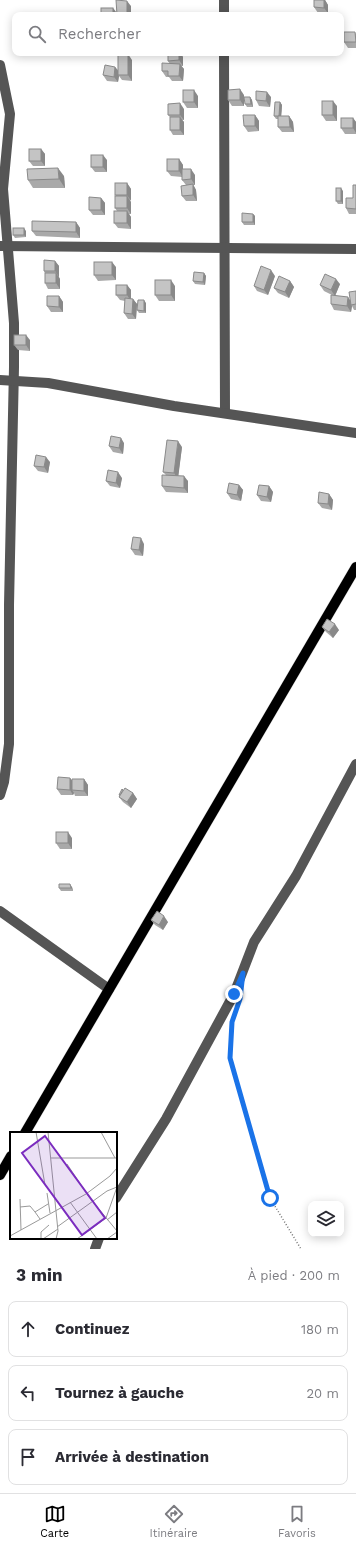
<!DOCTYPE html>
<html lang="fr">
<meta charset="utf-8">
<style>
:root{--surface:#fff;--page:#f7f7f7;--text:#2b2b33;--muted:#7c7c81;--line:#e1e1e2;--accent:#000}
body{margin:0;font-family:"Work Sans",sans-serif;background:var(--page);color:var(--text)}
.controls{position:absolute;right:12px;bottom:12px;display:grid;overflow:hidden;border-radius:8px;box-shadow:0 2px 10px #0003}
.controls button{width:36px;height:36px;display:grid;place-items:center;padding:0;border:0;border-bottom:1px solid var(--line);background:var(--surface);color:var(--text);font:20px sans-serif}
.stop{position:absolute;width:12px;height:12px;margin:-9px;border:3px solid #1a73e8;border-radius:50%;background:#fff}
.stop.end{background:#1a73e8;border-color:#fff;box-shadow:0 1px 4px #0008}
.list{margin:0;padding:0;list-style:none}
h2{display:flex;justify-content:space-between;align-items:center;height:52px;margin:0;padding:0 16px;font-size:17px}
h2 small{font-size:13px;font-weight:400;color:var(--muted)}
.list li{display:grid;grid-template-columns:26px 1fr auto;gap:12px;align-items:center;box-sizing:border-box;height:56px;margin:0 8px 8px;padding:0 8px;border:1px solid var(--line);border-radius:8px}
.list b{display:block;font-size:15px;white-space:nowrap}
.list em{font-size:13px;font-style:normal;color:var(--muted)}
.icon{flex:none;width:22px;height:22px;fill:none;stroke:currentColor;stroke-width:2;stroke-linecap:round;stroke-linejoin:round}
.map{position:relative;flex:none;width:356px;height:1249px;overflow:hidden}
.search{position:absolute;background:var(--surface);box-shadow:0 2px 10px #0003;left:12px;right:12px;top:12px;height:44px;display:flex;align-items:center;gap:10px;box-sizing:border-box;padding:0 14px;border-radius:8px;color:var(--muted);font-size:15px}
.sheet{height:244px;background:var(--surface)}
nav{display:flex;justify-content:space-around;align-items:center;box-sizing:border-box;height:56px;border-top:1px solid var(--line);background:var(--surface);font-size:11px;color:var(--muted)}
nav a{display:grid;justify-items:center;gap:2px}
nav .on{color:var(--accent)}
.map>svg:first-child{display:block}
</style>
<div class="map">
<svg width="356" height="1249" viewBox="0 0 356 1249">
<rect width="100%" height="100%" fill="#fff"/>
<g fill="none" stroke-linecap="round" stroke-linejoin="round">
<g stroke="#dbdbdb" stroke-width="11">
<g id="major">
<path d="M 25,1133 L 356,567"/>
<path d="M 0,1175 L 11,1156"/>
</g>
</g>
<path stroke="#777" stroke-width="1.5" stroke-dasharray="1 2" stroke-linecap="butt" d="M 236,1010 L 232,1022 L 230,1059 L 270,1198 L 301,1249"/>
<g stroke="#555" stroke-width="10">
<path d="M 224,0 L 224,15"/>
<path d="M 224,53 L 225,413"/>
<path d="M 0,65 L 10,114 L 3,189 L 14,323 L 14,367 L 9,605 L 9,744 L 4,782 L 0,795"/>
<path d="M 0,246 L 356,249"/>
<path d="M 0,380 L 48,383 L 174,406 L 356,433"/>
<path d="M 0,911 L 109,989"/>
<path d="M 116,1198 L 166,1119 L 234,994 L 254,942 L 296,876 L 356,764"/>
<path d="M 95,1249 L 99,1238"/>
</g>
<use href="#major" stroke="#000" stroke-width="10"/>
</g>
<g fill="#a9a9a9">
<path d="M 324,0 L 325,0 L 328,5 L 328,13 L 318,13 L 314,7 Z"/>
<path d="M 356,33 L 356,48 L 348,48 L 344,42 Z"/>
<path d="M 160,53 L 180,53 L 183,57 L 183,66 L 181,66 L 184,69 L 183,81 L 172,81 L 169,77 L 166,77 L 162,71 L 170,64 L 168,61 L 168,54 L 161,54 Z"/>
<path d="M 132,60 L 132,81 L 122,80 L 119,76 L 118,82 L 107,81 L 103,75 L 115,67 L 118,70 Z"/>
<path d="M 244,95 L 244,106 L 232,106 L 228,100 Z"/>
<path d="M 198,96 L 198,108 L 187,108 L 183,102 Z"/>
<path d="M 250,97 L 252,100 L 253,107 L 247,107 L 245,104 Z"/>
<path d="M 271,97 L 270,107 L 259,106 L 256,100 Z"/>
<path d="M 280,102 L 282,105 L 281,116 L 289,116 L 293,122 L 294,132 L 282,132 L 278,127 L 278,119 L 276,119 L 274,116 Z"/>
<path d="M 337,106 L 337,121 L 326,121 L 322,115 Z"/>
<path d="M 184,109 L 184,120 L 182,120 L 184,122 L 184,135 L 173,135 L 170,130 L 170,117 L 168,115 Z"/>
<path d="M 255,115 L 259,121 L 259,131 L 248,132 L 244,126 Z"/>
<path d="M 353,118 L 356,122 L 356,134 L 345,134 L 341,128 Z"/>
<path d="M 41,149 L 45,154 L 45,166 L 33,166 L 29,161 Z"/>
<path d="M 179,159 L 183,165 L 183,169 L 195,175 L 195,185 L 193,185 L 196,190 L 197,201 L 186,201 L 182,196 L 186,185 L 182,180 L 182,177 L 171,176 L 167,171 Z"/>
<path d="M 107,160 L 107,172 L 95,172 L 91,167 Z"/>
<path d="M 64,176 L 65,188 L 33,188 L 28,180 Z"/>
<path d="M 127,183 L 131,189 L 130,201 L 131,202 L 131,214 L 129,214 L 131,217 L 131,229 L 118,228 L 114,223 L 117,211 L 115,208 L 116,196 L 115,195 Z"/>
<path d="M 356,185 L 356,214 L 349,214 L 346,208 L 353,198 Z"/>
<path d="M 343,191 L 343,204 L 338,204 L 336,201 Z"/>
<path d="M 101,198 L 105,203 L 105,215 L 93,215 L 89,210 Z"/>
<path d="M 253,214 L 255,216 L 255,225 L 244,225 L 242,222 Z"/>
<path d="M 76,222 L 80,228 L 80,238 L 36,236 L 32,231 Z"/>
<path d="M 26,231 L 26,237 L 15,238 L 13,235 Z"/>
<path d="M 55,261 L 59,266 L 59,277 L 60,279 L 60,289 L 48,289 L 45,283 L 45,273 L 44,271 Z"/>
<path d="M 116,267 L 116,280 L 98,281 L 94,275 Z"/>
<path d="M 204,273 L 206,276 L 205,285 L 195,284 L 193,281 Z"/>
<path d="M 275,276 L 268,295 L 257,291 L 254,286 Z"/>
<path d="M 290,281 L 294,287 L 289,298 L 278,293 L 274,288 Z"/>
<path d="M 340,284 L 335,296 L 350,300 L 356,291 L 356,310 L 354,310 L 352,306 L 351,312 L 334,310 L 331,304 L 334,296 L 324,291 L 320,285 Z"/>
<path d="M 127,285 L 131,290 L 131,299 L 133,299 L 137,304 L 136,319 L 128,319 L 124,313 L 125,301 L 120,300 L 116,295 Z"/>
<path d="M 175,286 L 175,301 L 159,301 L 155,295 Z"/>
<path d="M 59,296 L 63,302 L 63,312 L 51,312 L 47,306 Z"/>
<path d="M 146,303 L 146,313 L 139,313 L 137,310 Z"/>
<path d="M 30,340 L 30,351 L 18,350 L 14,345 Z"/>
<path d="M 124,443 L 123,454 L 113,452 L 109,446 Z"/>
<path d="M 182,447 L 178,476 L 188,481 L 188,493 L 166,492 L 162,486 L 166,475 L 163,472 Z"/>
<path d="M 50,462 L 48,473 L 38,471 L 34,466 Z"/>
<path d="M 122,478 L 120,488 L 110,486 L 106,481 Z"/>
<path d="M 239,485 L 243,490 L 241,501 L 231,499 L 227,493 Z"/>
<path d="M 269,486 L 273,492 L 271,502 L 261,501 L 257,495 Z"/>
<path d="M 329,494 L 333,500 L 332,510 L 322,508 L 318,503 Z"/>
<path d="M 144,544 L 143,556 L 135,555 L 131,549 Z"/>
<path d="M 322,627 L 339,630 L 333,638 L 326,632 Z"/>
<path d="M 70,778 L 72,781 L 84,779 L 88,785 L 88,796 L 75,796 L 74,793 L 73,795 L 61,795 L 57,789 Z"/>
<path d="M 133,793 L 137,799 L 131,808 L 123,802 L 119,797 L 119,795 Z"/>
<path d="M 72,838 L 72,849 L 60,849 L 56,843 Z"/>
<path d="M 72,887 L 73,891 L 61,891 L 59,888 Z"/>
<path d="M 151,920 L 168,922 L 163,930 L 155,925 Z"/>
</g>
<g fill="#898989">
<path d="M 324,0 L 325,0 L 328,5 L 328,13 L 324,8 Z"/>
<path d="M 127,1 L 131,6 L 131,15 L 127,15 Z"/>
<path d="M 113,8 L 117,13 L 117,15 L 113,15 Z"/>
<path d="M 179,53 L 180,53 L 183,57 L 183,66 L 179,60 Z"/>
<path d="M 128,54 L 132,60 L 132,81 L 128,75 Z"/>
<path d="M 180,64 L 184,69 L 183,81 L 179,76 Z"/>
<path d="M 115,67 L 119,72 L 118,75 L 119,76 L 118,82 L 114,77 Z"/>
<path d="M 240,89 L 244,95 L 244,106 L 240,100 Z"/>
<path d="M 194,90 L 198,96 L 198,108 L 194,102 Z"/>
<path d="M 267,92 L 271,97 L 270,107 L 266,101 Z"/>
<path d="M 250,97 L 252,100 L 253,107 L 251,104 Z"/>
<path d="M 333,101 L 337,106 L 337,121 L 333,115 Z"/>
<path d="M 280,102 L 282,105 L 281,120 L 279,117 Z"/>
<path d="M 180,103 L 184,109 L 184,120 L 180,115 Z"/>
<path d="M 255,115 L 259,121 L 259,131 L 255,126 Z"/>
<path d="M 289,116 L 293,122 L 294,132 L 290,127 Z"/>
<path d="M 180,117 L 184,122 L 184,135 L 180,130 Z"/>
<path d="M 353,118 L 356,122 L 356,133 L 353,128 Z"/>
<path d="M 41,149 L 45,154 L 45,166 L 41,161 Z"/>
<path d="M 103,155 L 107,160 L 107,172 L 103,167 Z"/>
<path d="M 179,159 L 183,165 L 183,177 L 179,171 Z"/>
<path d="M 58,168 L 64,176 L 65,188 L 59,179 Z"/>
<path d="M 191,169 L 195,175 L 195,185 L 191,179 Z"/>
<path d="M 127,183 L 131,189 L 131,201 L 127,195 Z"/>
<path d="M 193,184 L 196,190 L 197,201 L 193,195 Z"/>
<path d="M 341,188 L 343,191 L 343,204 L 341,201 Z"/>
<path d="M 127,196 L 131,202 L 131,214 L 127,208 Z"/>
<path d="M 101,198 L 105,203 L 105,215 L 101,210 Z"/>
<path d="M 127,211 L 131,217 L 131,229 L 127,223 Z"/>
<path d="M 253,214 L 255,216 L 255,225 L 253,222 Z"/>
<path d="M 76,222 L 80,228 L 80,238 L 76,232 Z"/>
<path d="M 24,228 L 26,231 L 26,237 L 24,235 Z"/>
<path d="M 55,261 L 59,266 L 59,277 L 55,271 Z"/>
<path d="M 112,262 L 116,267 L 116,280 L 112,275 Z"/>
<path d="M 271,270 L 275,276 L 268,295 L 264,290 Z"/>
<path d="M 56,273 L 60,279 L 60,289 L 56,283 Z"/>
<path d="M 204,273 L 206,276 L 205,285 L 203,282 Z"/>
<path d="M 336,279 L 340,284 L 335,296 L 331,290 Z"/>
<path d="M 171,280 L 175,286 L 175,301 L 171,295 Z"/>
<path d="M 290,281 L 294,287 L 289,298 L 285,292 Z"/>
<path d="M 127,285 L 131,290 L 131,301 L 127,295 Z"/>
<path d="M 59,296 L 63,302 L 63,312 L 59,307 Z"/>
<path d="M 348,297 L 352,303 L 351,305 L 352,306 L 351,312 L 347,306 Z"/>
<path d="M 133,299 L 137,304 L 136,319 L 132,314 Z"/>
<path d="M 144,300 L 146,303 L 146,313 L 144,311 Z"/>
<path d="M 26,335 L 30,340 L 30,351 L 26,345 Z"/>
<path d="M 121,438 L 124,443 L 123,454 L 119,448 Z"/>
<path d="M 178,441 L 182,447 L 178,479 L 174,473 Z"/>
<path d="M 46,457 L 50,462 L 48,473 L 44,467 Z"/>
<path d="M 118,472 L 122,478 L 120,488 L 116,483 Z"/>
<path d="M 184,476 L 188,481 L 188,493 L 184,488 Z"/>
<path d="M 239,485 L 243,490 L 241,501 L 237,495 Z"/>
<path d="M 269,486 L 273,492 L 271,502 L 267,497 Z"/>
<path d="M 329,494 L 333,500 L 332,510 L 328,504 Z"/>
<path d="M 141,538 L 144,544 L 143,556 L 139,550 Z"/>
<path d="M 335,624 L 339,630 L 333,638 L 329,632 Z"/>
<path d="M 70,778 L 74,783 L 72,790 L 74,793 L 73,795 L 70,790 Z"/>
<path d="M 84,779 L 88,785 L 88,796 L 84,791 Z"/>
<path d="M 133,793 L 137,799 L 131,808 L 127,802 Z"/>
<path d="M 68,832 L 72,838 L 72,849 L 68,843 Z"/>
<path d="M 70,884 L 72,887 L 73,891 L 71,888 Z"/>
<path d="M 164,916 L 168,922 L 163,930 L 159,925 Z"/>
</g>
<g fill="#c4c4c4" stroke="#898989">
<path d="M 116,0 L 127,1 L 127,15 L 117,15 Z"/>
<path d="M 314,0 L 324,0 L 324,8 L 314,7 Z"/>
<rect x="101" y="8" width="12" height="7"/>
<path d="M 344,32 L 355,32 L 356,42 L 344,42 Z"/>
<path d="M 168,53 L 179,53 L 179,60 L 168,61 Z"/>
<rect x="118" y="54" width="10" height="21"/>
<path d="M 162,63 L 180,64 L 179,76 L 168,76 L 168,71 L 162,71 Z"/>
<path d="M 105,65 L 115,67 L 114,77 L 103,75 Z"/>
<path d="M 240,89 L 240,100 L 228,100 L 228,90 Z"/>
<rect x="183" y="90" width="11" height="12"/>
<path d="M 256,91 L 267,92 L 266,101 L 256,100 Z"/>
<path d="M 244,97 L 250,97 L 251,104 L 245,104 Z"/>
<rect x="322" y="101" width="11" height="14"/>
<path d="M 275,102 L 280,102 L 279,116 L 274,116 Z"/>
<path d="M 180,103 L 180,115 L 168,115 L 168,104 Z"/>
<path d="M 243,115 L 255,115 L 255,126 L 244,126 Z"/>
<path d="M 278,116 L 289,116 L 290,127 L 278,127 Z"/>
<rect x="170" y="117" width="10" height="13"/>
<rect x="341" y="118" width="12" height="10"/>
<rect x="29" y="149" width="12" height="12"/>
<rect x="91" y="155" width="12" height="12"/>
<rect x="167" y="159" width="12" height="12"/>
<path d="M 58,168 L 59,179 L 28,180 L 27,169 Z"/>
<path d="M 182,169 L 191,169 L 191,179 L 182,180 Z"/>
<rect x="115" y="183" width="12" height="12"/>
<path d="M 193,184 L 193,195 L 182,196 L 181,186 Z"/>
<path d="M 353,185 L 356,185 L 356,209 L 346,208 L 346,198 L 353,198 Z"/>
<rect x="336" y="188" width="5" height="13"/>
<rect x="115" y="196" width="12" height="12"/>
<path d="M 89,197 L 101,198 L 101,210 L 89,210 Z"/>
<rect x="114" y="211" width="13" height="12"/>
<path d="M 242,213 L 253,214 L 253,222 L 242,222 Z"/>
<path d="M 32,221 L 76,222 L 76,232 L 32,231 Z"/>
<rect x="13" y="228" width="11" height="7"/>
<path d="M 44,260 L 55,261 L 55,271 L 44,271 Z"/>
<rect x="94" y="262" width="18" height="13"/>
<path d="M 261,266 L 271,270 L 264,290 L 254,286 Z"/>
<path d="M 194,272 L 204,273 L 203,282 L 193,281 Z"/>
<rect x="45" y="273" width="11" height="10"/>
<path d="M 325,274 L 336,279 L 331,290 L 320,285 Z"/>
<path d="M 279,276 L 290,281 L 285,292 L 274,288 Z"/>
<rect x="155" y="280" width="16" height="15"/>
<rect x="116" y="285" width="11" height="10"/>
<path d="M 356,291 L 356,304 L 351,305 L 349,292 Z"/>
<path d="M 331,295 L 348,297 L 347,306 L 331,304 Z"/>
<path d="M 47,296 L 59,296 L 59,307 L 47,306 Z"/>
<path d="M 125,298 L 133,299 L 132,314 L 124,313 Z"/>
<path d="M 138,300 L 144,300 L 144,311 L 137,310 Z"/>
<rect x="14" y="335" width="12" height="10"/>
<path d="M 111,436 L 121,438 L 119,448 L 109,446 Z"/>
<path d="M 167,440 L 178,441 L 174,473 L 163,472 Z"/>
<path d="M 36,455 L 46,457 L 44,467 L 34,466 Z"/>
<path d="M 108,470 L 118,472 L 116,483 L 106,481 Z"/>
<path d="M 162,475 L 184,476 L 184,488 L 162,486 Z"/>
<path d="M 229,483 L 239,485 L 237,495 L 227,493 Z"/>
<path d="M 259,485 L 269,486 L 267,497 L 257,495 Z"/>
<path d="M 319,492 L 329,494 L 328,504 L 318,503 Z"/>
<path d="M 133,537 L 141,538 L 139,550 L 131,549 Z"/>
<path d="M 327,619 L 335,624 L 329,632 L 322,627 Z"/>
<path d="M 58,777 L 70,778 L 70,790 L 57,789 Z"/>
<path d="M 72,779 L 84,779 L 84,791 L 72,790 Z"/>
<path d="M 125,788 L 133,793 L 127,802 L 119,797 Z"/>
<path d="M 122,789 L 123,790 L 120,795 L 119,795 Z"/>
<rect x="56" y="832" width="12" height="11"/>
<path d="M 59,884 L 70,884 L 71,888 L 59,888 Z"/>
<path d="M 157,911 L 164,916 L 159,925 L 151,920 Z"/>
</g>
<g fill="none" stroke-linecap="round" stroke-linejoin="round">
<path stroke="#1a73e8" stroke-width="5" d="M 234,994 L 243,973 L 240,999 L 232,1022 L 230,1058 L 270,1198"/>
</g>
<g transform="translate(10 1132)">
<rect width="107" height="107" fill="#fff"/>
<path fill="none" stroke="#999" stroke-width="1" d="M 26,0 L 35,53M 38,0 L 48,99 L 46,107M 91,0 L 105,26M 107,3 L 107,29M 41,26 L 107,26M 57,32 L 79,65 L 107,99M 37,61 L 40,81M 10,67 L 11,98M 60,70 L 87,107M 10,75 L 20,74 L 25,80M 30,87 L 25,80 L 38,72M 97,88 L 107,80M 47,95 L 97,59 L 107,55M 0,104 L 76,62 L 100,44 L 107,36M 31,107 L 31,100 L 39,93M 33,107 L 48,97M 67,107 L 96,86 L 107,55M 97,107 L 107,100"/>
<path fill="#7b2cbf" fill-opacity="0.15" stroke="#7b2cbf" stroke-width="2" d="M 35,4 L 95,86 L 72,103 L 12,21 Z"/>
<rect width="107" height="107" fill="none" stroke="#000" stroke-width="2"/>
</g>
</svg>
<div class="controls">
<button><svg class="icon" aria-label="layers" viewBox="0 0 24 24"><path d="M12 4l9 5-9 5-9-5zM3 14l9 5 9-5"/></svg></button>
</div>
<div class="stop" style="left:270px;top:1198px"></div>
<div class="stop end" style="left:234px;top:994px"></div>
<div class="search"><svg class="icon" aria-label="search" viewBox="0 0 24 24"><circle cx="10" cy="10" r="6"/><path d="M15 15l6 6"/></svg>Rechercher</div>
</div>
<section class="sheet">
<h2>3 min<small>À pied · 200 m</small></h2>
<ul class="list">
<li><svg class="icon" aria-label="ahead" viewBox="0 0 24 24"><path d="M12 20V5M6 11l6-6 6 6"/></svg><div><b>Continuez</b></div><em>180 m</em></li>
<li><svg class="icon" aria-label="left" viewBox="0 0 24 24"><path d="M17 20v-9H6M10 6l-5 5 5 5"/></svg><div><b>Tournez à gauche</b></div><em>20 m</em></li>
<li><svg class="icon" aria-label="arrive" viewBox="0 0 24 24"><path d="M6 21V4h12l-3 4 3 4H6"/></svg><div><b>Arrivée à destination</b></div></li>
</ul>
</section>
<nav>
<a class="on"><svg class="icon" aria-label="map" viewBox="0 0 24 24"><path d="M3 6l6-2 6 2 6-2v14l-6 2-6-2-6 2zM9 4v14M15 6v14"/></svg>Carte</a>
<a><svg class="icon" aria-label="directions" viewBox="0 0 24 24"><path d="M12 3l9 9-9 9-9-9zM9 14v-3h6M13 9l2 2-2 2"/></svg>Itinéraire</a>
<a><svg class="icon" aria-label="saved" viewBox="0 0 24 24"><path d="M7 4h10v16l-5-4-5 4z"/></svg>Favoris</a>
</nav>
